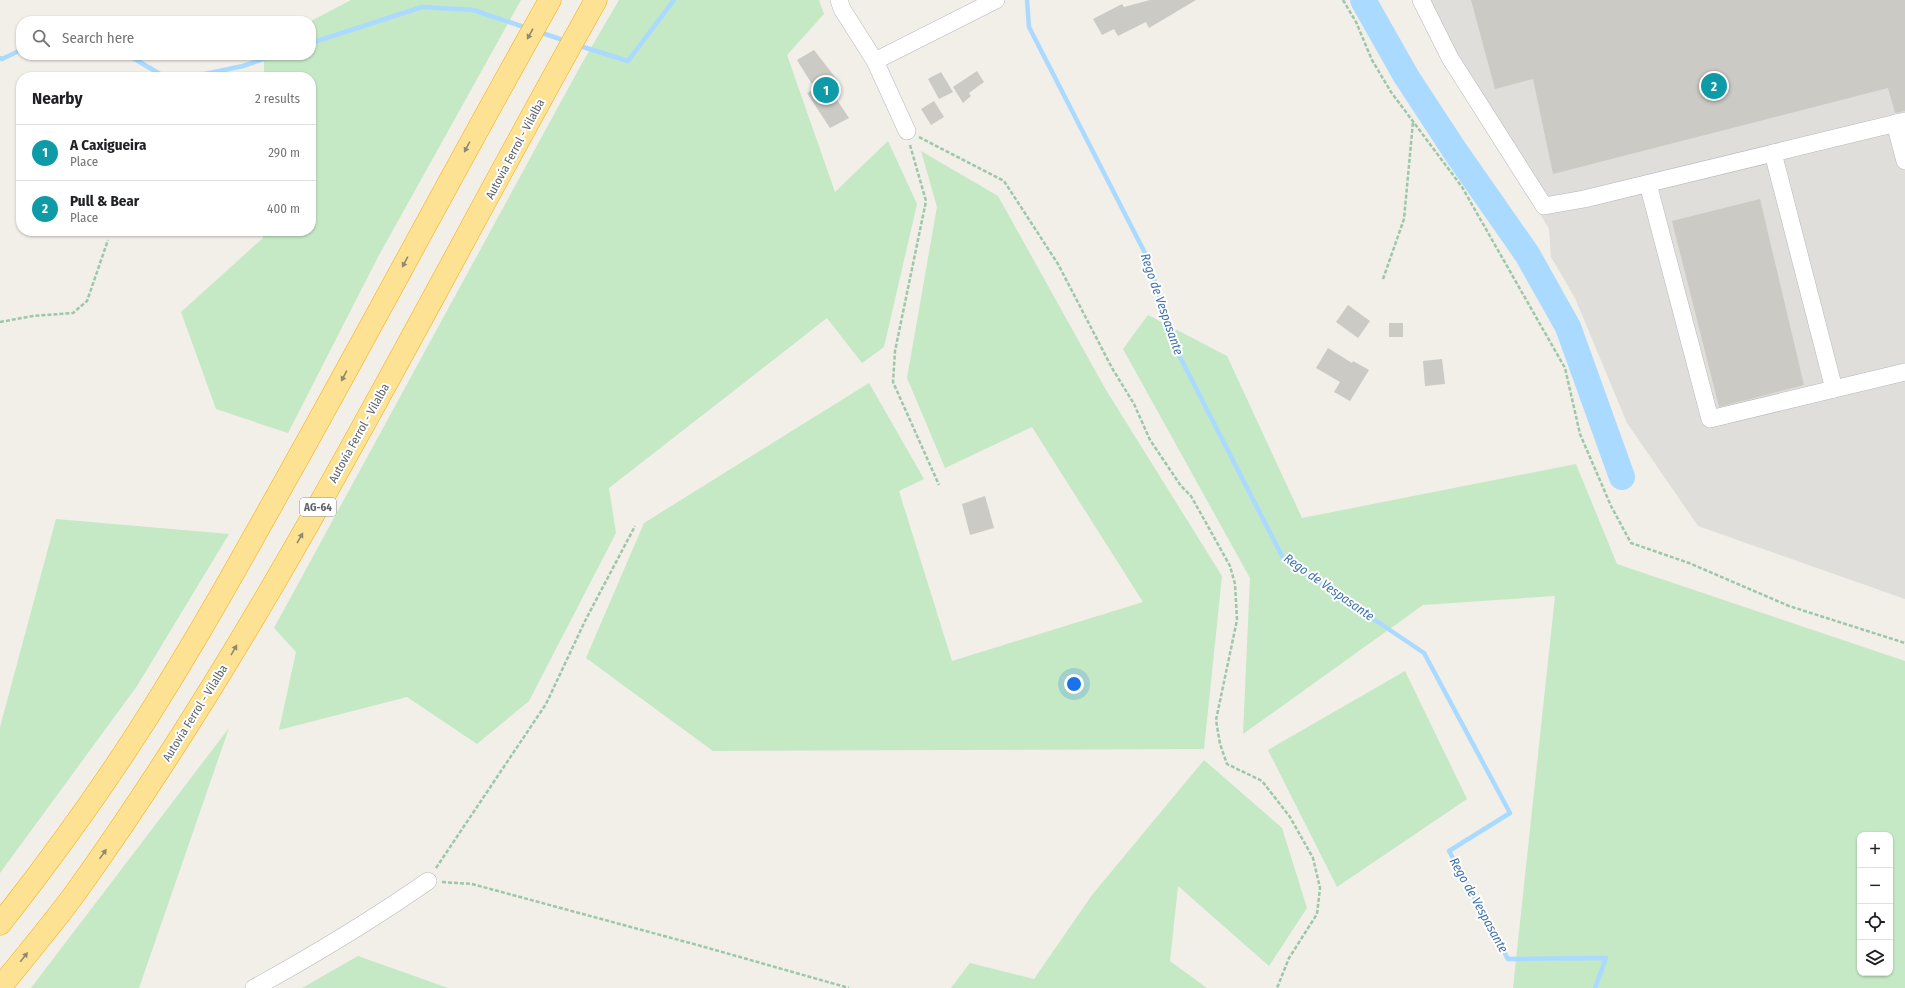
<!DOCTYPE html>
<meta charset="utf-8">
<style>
:root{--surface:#fff;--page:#f6f6f6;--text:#202124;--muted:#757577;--line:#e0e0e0;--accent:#ea4335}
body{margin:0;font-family:"Fira Sans Condensed",sans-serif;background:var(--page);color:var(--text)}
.controls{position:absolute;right:12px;bottom:12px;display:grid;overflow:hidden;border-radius:8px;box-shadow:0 1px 3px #0004}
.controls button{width:36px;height:36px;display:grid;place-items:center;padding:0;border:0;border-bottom:1px solid var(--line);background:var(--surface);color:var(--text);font:20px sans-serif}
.you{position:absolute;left:1074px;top:684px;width:14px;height:14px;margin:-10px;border:3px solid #fff;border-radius:50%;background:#1a73e8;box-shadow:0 0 0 6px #1a73e833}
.badge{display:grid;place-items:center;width:26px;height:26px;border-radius:50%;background:var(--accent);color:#fff;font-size:13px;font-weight:700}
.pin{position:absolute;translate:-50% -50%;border:2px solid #fff;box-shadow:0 1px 4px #0006}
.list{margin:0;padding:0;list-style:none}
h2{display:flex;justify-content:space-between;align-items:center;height:52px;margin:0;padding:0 16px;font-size:17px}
h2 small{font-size:13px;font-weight:400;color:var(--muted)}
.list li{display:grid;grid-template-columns:26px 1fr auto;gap:12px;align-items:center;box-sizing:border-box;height:56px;padding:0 16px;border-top:1px solid var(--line)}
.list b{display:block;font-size:15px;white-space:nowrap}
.list p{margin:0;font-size:13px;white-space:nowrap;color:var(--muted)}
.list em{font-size:13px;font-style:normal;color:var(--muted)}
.icon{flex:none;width:22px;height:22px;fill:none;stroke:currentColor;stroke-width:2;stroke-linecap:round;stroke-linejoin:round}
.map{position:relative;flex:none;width:1905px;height:988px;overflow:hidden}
.search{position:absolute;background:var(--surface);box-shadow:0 1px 3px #0004;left:16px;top:16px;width:300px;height:44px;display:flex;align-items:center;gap:10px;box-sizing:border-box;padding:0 14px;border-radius:16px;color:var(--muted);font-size:15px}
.panel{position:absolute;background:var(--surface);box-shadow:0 1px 3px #0004;left:16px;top:72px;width:300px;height:164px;border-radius:16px}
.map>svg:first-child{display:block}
</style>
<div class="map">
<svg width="1905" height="988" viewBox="0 0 1905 988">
<rect width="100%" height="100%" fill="#f1efe8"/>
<path fill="#e0deda" d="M 1413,0 L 1905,0 L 1905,599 L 1698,526 L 1627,423 L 1575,298 L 1551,257 L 1549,229 Z"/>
<g fill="#c5e8c5" fill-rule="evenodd">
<path d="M 351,0 L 521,0 L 378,257 L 288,433 L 216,409 L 181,312 L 263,238 L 263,231 L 311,231 L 311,77 L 264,77 L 264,55 L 311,55 L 311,21 Z"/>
<path d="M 619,0 L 819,0 L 824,14 L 787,55 L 835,192 L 888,141 L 917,204 L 884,347 L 862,363 L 827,318 L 609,488 L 616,533 L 529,701 L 477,744 L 407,697 L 279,730 L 296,652 L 274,628 L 581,65 Z"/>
<path d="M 921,151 L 998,196 L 1106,390 L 1222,576 L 1204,749 L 713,751 L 586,658 L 644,523 L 869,383 L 924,479 L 899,491 L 952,661 L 1143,602 L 1032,427 L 945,468 L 907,378 L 937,207 Z"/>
<path d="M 1148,315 L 1227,356 L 1302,518 L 1576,464 L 1617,564 L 1905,661 L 1905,988 L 1513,988 L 1555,596 L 1423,605 L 1243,734 L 1250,578 L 1123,349 ZM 1860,835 L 1890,835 L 1890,973 L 1860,973 Z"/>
<path d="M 56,519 L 229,534 L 137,686 L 0,873 L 0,727 Z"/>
<path d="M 1405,671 L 1467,799 L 1337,887 L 1268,750 Z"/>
<path d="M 229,728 L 139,988 L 31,988 Z"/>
<path d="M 1204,760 L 1282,828 L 1307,908 L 1269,966 L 1178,886 L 1170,961 L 1207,988 L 951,988 L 970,963 L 1034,979 L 1092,895 Z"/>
<path d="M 358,956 L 448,988 L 302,988 Z"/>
</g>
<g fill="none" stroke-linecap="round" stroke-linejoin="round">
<g stroke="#aadaff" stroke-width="4.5">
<path d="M 1027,0 L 1029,27 L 1146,255 L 1179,355 L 1283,558 L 1424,653 L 1510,813 L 1449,851 L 1508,959 L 1606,958 L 1595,988"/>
<path d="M 539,32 L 566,41"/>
<path d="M 311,43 L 422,7 L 473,10 L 527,28"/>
<path d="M 577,45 L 628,61 L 674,0"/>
<path d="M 128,55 L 165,77"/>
<path d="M 0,58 L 2,59 L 21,50"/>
<path d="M 190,77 L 243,66 L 275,55"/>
</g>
<path stroke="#aadaff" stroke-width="26" d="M 1363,0 L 1406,76 L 1455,151 L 1527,254 L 1568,327 L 1622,477"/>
</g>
<g fill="#cccac5">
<path d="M 1150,0 L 1196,0 L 1149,28 L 1146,22 L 1118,36 L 1114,29 L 1102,35 L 1093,19 L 1122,4 L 1124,7 Z"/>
<path d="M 1471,0 L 1905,0 L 1905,111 L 1895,113 L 1888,88 L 1553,174 L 1533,79 L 1495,89 Z"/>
<path d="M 814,50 L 838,81 L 833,82 L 840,91 L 833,94 L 849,118 L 830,128 L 807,93 L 815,89 L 797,60 Z"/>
<path d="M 977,71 L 984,82 L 969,93 L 971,96 L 963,103 L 953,87 Z"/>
<path d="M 941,72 L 953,92 L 939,99 L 928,79 Z"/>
<path d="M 934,101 L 944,117 L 931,125 L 921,109 Z"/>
<path d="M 1760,199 L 1804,385 L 1719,407 L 1672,221 Z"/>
<path d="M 1348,305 L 1370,321 L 1358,338 L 1336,322 Z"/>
<rect x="1389" y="323" width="14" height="14"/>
<path d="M 1328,348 L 1352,363 L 1353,361 L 1369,370 L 1350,401 L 1334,392 L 1340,382 L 1316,368 Z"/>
<path d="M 1442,359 L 1445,384 L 1425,386 L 1423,361 Z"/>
<path d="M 985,496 L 994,528 L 970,535 L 962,504 Z"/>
</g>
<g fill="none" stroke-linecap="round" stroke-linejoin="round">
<g stroke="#b5b8bc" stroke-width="18">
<g id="minor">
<path d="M 839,0 L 842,9 L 875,61 L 907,131"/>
<path d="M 1421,0 L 1450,58 L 1544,206 L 1584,199 L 1905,121"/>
<path d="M 875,61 L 996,0"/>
<path d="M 1895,123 L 1905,161"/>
<path d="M 1773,153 L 1834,389"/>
<path d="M 1648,184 L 1710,419 L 1905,372"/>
<path d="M 254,988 C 314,955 372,920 428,881"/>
</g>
</g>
<g stroke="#f9ab00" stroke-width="23">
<g id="highway">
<path d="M 0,924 C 48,863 94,800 136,735 C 191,650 240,562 289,474 C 377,317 461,157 550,0"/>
<path d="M 0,988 C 25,956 52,925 76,892 C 277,612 427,300 596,0"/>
</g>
</g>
<g stroke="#9cc7a9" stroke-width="2.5" stroke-dasharray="4 2" stroke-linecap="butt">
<path d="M 1343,0 L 1356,22 L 1372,60 L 1391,92 L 1462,187 L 1565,368 L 1580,434 L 1611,506 L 1631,543 L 1689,563 L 1789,606 L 1905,643"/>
<path d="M 919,137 L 1004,181 L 1058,264 L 1112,368 L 1134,404 L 1150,440 L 1181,486 L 1191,496 L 1230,566 L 1235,584 L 1237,620 L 1216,720 L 1220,744 L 1227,764 L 1262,781 L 1290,817 L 1313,858 L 1320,888 L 1317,914 L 1289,958 L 1277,988"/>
<path d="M 910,145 L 926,201 L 895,351 L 893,382 L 939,485"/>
<path d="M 1383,279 L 1404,219 L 1413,122"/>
<path d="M 0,322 L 33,316 L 73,313 L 87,301 L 108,240"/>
<path d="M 436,868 L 546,704 L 585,621 L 635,526"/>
<path d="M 442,882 L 472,884 L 701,946 L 849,988"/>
</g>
<use href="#minor" stroke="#fff" stroke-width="17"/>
<use href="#highway" stroke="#fde293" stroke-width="22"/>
</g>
<defs><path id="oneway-solid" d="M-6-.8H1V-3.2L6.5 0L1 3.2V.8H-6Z"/></defs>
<g fill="#8e8975">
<use href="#oneway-solid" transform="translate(530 34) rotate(119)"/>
<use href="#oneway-solid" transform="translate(467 147) rotate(118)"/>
<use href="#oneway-solid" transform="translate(405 262) rotate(118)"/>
<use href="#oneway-solid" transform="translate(344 376) rotate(118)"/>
<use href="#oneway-solid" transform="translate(300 538) rotate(-60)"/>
<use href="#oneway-solid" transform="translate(234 650) rotate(-60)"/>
<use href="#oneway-solid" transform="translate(103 854) rotate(-55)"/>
<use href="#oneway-solid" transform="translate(24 957) rotate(-52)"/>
</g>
<g text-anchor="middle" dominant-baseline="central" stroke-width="4" stroke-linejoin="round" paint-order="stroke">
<rect fill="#fff" stroke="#8f9295" stroke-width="1" x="300" y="498" width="36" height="18" rx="3"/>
<g font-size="11" font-weight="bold" fill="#5f6368">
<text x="318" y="507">AG-64</text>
</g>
<g font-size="12" fill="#5f6368" stroke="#fff">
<text transform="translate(515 149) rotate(-62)">Autovía Ferrol - Vilalba</text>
<text transform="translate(359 433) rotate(-61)">Autovía Ferrol - Vilalba</text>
<text transform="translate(195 713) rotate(-58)">Autovía Ferrol - Vilalba</text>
</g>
<g font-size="13" font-style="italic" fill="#4174aa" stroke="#fff">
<text transform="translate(1162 304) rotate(71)">Rego de Vespasante</text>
<text transform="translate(1329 587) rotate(35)">Rego de Vespasante</text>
<text transform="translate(1479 905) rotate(61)">Rego de Vespasante</text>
</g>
</g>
</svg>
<div class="controls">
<button>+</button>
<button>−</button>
<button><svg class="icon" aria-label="locate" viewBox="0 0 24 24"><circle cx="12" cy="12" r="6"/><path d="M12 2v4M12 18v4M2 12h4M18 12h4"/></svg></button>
<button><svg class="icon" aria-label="layers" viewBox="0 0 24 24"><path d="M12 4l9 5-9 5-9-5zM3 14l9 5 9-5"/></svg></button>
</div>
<div class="you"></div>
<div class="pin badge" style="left:826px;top:90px;background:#0f9aa8">1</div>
<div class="pin badge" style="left:1714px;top:86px;background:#0f9aa8">2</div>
<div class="search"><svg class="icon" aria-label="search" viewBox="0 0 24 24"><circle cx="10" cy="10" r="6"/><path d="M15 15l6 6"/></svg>Search here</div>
<section class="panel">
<h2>Nearby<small>2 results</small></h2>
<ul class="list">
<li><span class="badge" style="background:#0f9aa8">1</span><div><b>A Caxigueira</b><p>Place</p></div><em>290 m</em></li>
<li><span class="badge" style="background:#0f9aa8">2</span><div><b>Pull &amp; Bear</b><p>Place</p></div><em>400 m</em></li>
</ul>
</section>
</div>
